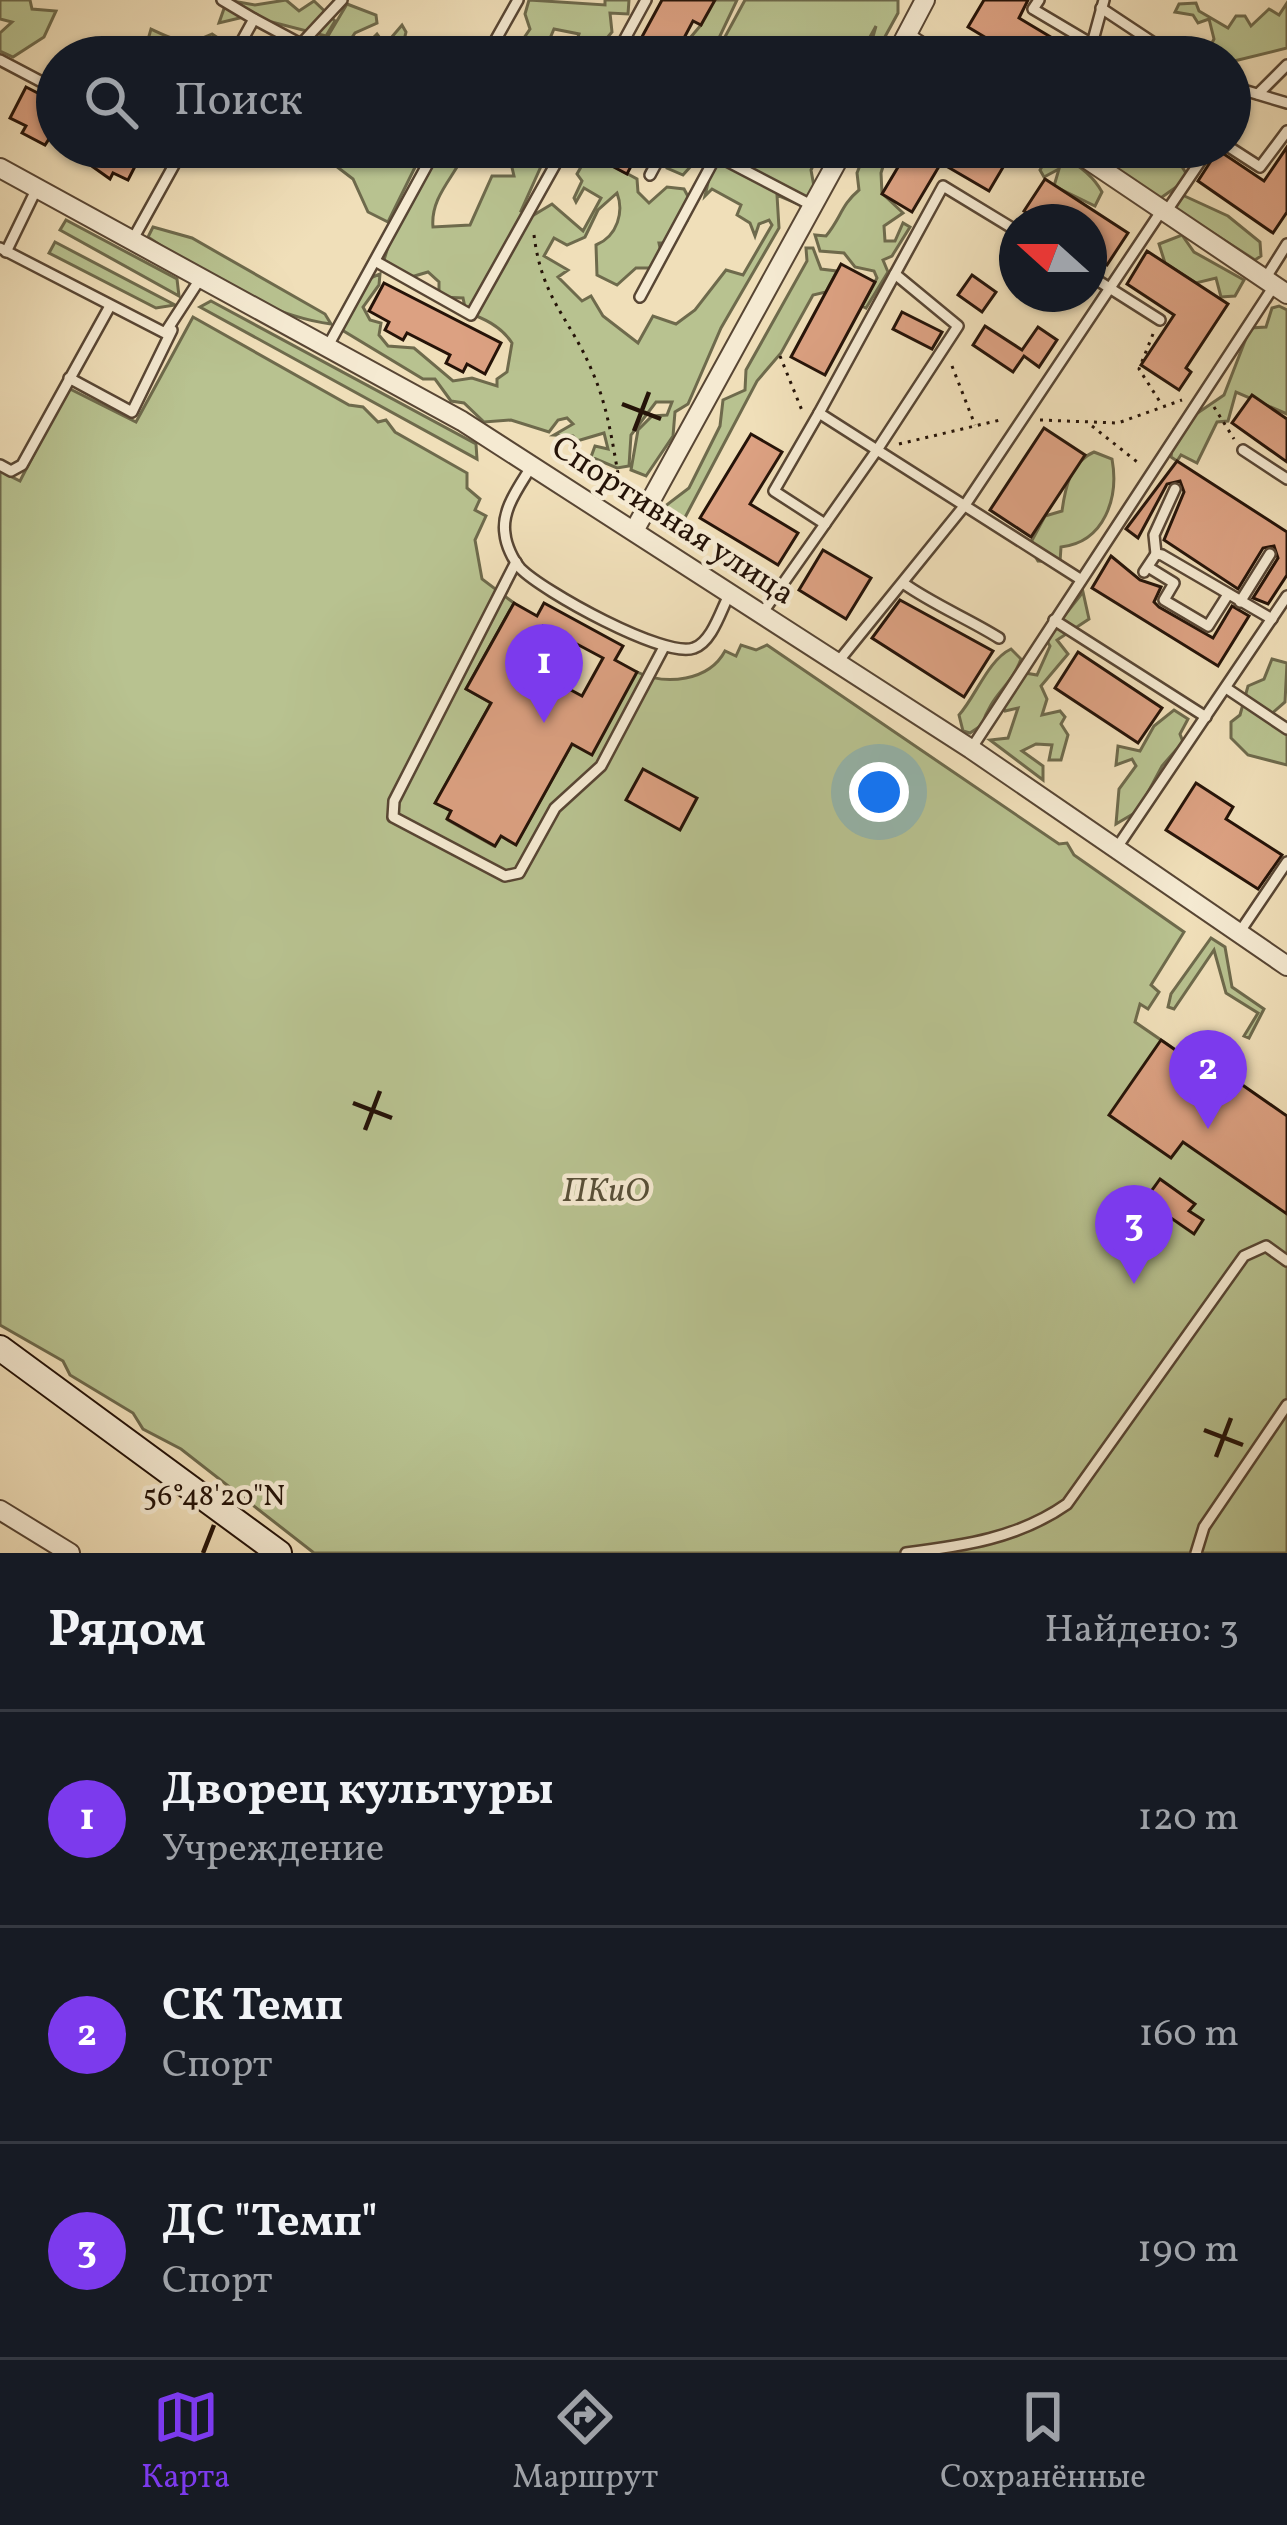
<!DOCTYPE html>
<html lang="ru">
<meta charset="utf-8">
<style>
:root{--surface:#171b24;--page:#242831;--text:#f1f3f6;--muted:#9ea1a6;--line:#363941;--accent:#7c3aed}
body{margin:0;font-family:Vollkorn,serif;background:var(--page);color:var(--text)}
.compass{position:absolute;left:999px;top:204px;width:108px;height:108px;border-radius:50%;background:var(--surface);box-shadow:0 3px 9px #0004;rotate:291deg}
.you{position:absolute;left:879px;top:792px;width:42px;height:42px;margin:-30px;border:9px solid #fff;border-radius:50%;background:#1a73e8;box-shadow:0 0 0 18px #1a73e833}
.badge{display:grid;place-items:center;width:78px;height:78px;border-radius:50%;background:var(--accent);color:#fff;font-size:39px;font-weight:700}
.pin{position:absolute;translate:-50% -99px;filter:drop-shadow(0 3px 6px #0008)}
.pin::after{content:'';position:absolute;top:63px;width:42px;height:36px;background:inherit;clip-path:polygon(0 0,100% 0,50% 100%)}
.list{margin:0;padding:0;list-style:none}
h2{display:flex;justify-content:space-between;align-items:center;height:156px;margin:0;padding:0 48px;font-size:51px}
h2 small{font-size:39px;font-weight:400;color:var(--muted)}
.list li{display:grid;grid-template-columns:78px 1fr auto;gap:36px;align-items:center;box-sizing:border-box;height:216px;padding:0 48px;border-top:3px solid var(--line)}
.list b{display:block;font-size:45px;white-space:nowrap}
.list p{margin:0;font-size:39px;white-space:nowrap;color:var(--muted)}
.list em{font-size:39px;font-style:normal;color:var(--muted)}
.icon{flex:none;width:66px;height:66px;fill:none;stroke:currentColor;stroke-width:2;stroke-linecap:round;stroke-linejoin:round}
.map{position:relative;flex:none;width:1287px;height:1553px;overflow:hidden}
.search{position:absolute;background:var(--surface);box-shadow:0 3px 9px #0004;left:36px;right:36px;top:36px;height:132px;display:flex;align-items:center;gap:30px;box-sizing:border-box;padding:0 42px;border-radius:66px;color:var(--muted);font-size:45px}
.sheet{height:804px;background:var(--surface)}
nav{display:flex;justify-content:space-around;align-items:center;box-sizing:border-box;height:168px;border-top:3px solid var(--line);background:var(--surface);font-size:33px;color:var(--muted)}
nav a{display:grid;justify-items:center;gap:6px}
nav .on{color:var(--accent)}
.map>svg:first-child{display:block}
</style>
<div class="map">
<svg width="1287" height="1553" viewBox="0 0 1287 1553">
<rect width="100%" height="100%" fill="#f0dfb9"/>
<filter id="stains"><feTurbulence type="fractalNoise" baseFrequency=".00167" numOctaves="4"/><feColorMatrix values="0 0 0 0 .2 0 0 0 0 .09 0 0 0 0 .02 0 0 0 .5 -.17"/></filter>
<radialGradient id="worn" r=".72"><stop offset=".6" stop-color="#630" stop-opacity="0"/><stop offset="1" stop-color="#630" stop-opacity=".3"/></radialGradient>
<g fill="#b8c290" stroke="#6e6a4c" stroke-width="3">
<path d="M 0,0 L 30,0 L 32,9 L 56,11 L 44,37 L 13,57 L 0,51 L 0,33 L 12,22 L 0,19 Z"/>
<path d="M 227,0 L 255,5 L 286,0 L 299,11 L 314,1 L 335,21 L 326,36 L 272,22 L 258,26 L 248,16 L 219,23 Z"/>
<path d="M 529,0 L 605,5 L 605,0 L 629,0 L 628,14 L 610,13 L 612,32 L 591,57 L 571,57 L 579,34 L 554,29 L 548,43 L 554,57 L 519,57 L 517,48 L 530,29 L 525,14 Z"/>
<path d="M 711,0 L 737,0 L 710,57 L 674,57 L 701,25 Z"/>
<path d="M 745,0 L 898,0 L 898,13 L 881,44 L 872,40 L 876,26 L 859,57 L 714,57 Z"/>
<path d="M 1196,3 L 1199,11 L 1228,28 L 1236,16 L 1245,16 L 1251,26 L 1269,9 L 1279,15 L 1287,3 L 1287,48 L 1230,62 L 1230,57 L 1205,57 L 1214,39 L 1209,19 L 1198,23 L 1193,15 L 1175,12 L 1179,4 Z"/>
<path d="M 347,4 L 376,15 L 377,23 L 355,33 L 347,45 L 363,48 L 377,34 L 385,45 L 402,25 L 406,32 L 400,57 L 327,57 L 325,41 Z"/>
<path d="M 151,29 C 176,41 186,46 212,34 L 227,44 L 226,57 L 143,57 Z"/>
<path d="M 398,147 L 425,147 L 388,222 L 368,212 L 353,179 L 328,160 L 333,153 L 366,159 Z"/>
<path d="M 437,147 L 467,147 C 458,174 430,195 433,227 L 470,225 L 492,176 L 514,176 L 510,159 L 516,147 L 543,147 L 547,153 L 521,211 L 532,216 L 552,204 L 583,231 L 601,198 L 584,188 L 576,202 L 574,198 L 582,181 L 577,174 L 589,153 L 637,179 L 638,192 L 649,203 L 667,187 L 684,189 L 691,202 L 687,221 L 669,243 L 659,243 L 662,257 L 656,268 L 636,268 L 617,285 L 597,275 L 596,245 C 618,236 624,211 617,193 L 598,210 L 585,237 L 567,245 L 554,238 L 544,256 L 568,270 L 558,277 L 582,301 L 591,296 L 603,316 L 638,343 L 653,316 L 676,324 L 695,310 L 726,270 L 743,275 L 772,225 L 769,220 L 759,224 L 755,236 L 750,223 L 737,215 L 741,205 L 712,189 L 705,196 L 710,174 L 707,163 L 692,165 L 683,175 L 667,168 L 668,155 L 681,151 L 699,158 L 700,147 L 822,147 L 811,170 L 815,192 L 796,203 L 777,195 L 779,228 L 721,328 L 688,404 L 675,412 L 673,436 L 646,476 L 631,470 L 638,430 L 652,416 L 667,415 L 672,402 L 656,402 L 631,435 L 629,466 L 617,468 L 591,457 L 595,446 L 608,449 L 604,433 L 577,441 L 573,436 L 554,435 L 573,424 L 567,418 L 558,420 L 549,432 L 511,420 L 484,422 L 464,403 L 451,401 L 435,379 L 423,379 L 342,330 L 339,316 C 351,298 359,281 380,274 L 379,285 L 363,307 L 370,320 L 381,323 L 379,335 L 388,346 L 414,348 L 453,381 L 472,378 L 497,386 L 497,379 L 507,372 L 512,343 C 501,326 483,318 466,312 L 463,298 L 439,297 L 439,282 L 428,272 L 411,277 L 384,260 L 394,227 Z"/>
<path d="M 876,147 L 889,147 L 881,173 L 882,193 L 903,213 L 884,226 L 885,241 L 895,241 L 903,223 L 910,227 L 892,256 L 883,260 L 888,272 L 866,308 L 862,306 L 877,278 L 874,271 L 855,267 L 844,253 L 820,251 L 815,235 L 826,236 C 841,218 841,205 859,190 L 857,173 L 865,153 Z"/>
<path d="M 1017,147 C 1049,147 1086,163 1102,192 L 1095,206 L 1054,186 L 1059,169 L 1044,177 L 1040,170 L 1046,160 L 1040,163 L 1036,151 Z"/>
<path d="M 1066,147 L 1125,147 L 1130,154 L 1172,162 L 1176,157 L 1189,178 L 1155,202 Z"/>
<path d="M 1178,193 L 1228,216 L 1260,242 L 1261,256 L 1255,260 L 1171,206 Z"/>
<path d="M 66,220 L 177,279 L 179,296 L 60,230 Z"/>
<path d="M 153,227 L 192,238 L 325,314 L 331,324 C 267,316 201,273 148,237 Z"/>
<path d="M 1182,235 L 1194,252 L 1244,280 L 1235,296 L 1221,297 L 1216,278 L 1196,283 L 1165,263 L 1159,244 Z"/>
<path d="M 55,242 L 175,305 L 156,308 L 49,253 Z"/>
<path d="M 806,248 L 813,248 L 821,269 L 837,271 L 826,292 L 813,295 L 781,353 L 757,381 L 681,525 L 667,531 L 660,510 L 689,488 L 720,426 L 723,400 L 745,390 L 746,370 L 807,261 Z"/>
<path d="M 211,301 L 476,444 L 477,459 L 200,307 Z"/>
<path d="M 1279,306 L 1287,310 L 1287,414 L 1236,392 L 1228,421 L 1217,422 L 1197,463 L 1181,455 L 1177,461 L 1171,457 L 1174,429 L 1224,395 L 1250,328 L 1266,327 L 1272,308 Z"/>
<path d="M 193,317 L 349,405 L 363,407 L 378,422 L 386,420 L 395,432 L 467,473 L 467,488 L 480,499 L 475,510 L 486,516 L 475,540 L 482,579 L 514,603 L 466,689 L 491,703 L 436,802 L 451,811 L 448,820 L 494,846 L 501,836 L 516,844 L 572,744 L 637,672 C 666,686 709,681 725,651 L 736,656 L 741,645 L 756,650 L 767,645 L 1059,844 L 1067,843 L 1074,855 L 1184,932 L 1151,985 L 1159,992 L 1148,1009 L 1140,1004 L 1135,1022 L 1222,1082 L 1287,1116 L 1287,1553 L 314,1553 L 181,1449 L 143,1429 L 133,1413 L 70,1375 L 63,1361 L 0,1325 L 0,471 L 20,481 L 68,388 L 136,422 Z"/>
<path d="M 1094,452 L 1112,459 C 1119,497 1105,542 1061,547 L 1060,562 L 1038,561 L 1029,546 L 1045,516 L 1062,511 C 1065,489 1070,462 1094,452 Z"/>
<path d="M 1083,592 L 1089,619 L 1057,640 L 1068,654 L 1041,686 L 1047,699 L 1042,715 L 1060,711 L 1065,717 L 1061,724 L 1068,735 L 1061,760 L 1049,760 L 1052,745 L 1036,744 L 1022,751 L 1043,766 L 1043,780 L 990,740 L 1008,738 L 1018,708 L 1005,711 L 1002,707 L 1025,673 L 1037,675 L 1050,646 L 1046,639 Z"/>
<path d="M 1011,649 L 1021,659 C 1010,688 992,693 982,725 L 970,733 L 963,731 L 959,715 C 976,696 988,660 1011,649 Z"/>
<path d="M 1272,659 L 1287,663 L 1285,702 L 1269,716 L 1287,729 L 1287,765 L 1248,755 L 1231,738 L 1231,722 L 1240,715 L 1248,686 L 1264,679 Z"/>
<path d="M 1174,710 L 1188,719 L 1180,734 L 1183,742 L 1162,766 L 1138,811 L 1116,824 L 1119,789 L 1136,766 L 1132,759 L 1116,765 L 1118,746 L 1140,751 L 1154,726 Z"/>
<path d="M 1211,938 L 1225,947 L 1232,987 L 1264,1009 L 1249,1038 L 1244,1036 L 1258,1013 L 1226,993 L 1214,950 L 1174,1009 L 1168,1007 L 1171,994 Z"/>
</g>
<g fill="#dca182" stroke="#251308" stroke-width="3" fill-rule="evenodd">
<path d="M 662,0 L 715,0 L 701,25 L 693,21 L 674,57 L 631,57 Z"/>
<path d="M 984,0 L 1028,0 L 1019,18 L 1084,57 L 1018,57 L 968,27 Z"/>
<path d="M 26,87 L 57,103 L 57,143 L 49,139 L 45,145 L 22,133 L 26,126 L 10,118 Z"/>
<path d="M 65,147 L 145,147 L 128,180 L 113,173 L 110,179 Z"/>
<path d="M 576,147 L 641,147 L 627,174 Z"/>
<path d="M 910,147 L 1004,147 L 1012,152 L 989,191 L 941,163 L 912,212 L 882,194 Z"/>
<path d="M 1287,147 L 1287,212 L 1273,233 L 1198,181 L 1218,150 L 1264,181 Z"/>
<path d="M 1045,179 L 1128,233 L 1107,265 L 1089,253 L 1089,222 L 1041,222 L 1024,211 Z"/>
<path d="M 1147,251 L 1228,304 L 1186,368 L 1191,372 L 1179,390 L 1141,365 L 1174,315 L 1127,284 Z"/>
<path d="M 841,264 L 875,282 L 825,375 L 791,357 Z"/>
<path d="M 972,275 L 996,292 L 982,312 L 958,295 Z"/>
<path d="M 384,283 L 501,343 L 485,374 L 467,364 L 463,372 L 446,363 L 450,355 L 407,333 L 403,340 L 385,330 L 389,322 L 369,311 Z"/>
<path d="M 902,312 L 942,332 L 932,349 L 893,329 Z"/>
<path d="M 985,326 L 1022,350 L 1038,327 L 1057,340 L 1039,367 L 1024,356 L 1013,372 L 973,345 Z"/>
<path d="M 1252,395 L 1287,419 L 1287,462 L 1232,423 Z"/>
<path d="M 1044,428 L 1085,455 L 1031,537 L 990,510 Z"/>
<path d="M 751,434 L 782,452 L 750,504 L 798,533 L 778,565 L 700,518 Z"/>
<path d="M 1177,461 L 1287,532 L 1287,575 L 1268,604 L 1253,598 L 1278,558 L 1274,546 L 1263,548 L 1238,589 L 1164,540 L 1184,492 L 1180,481 L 1167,484 L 1138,538 L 1126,529 Z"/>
<path d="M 823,550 L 871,578 L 846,619 L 799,590 Z"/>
<path d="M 1111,556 L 1140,580 L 1161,587 L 1154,602 L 1159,607 L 1213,638 L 1232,606 L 1249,616 L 1218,666 L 1092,588 Z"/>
<path d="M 900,600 L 993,651 L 964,697 L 872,638 Z"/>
<path d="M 514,603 L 537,616 L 544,603 L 623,646 L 615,660 L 637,672 L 592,755 L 572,744 L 516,845 L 501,836 L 495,846 L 447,819 L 451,811 L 435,803 L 491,703 L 466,689 ZM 543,626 L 603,658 L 582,696 L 523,664 Z"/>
<path d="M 1078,652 L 1162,708 L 1138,743 L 1055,688 Z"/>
<path d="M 643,769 L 697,798 L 680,830 L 626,800 Z"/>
<path d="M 1196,783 L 1233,807 L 1226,819 L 1282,855 L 1258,889 L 1166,830 Z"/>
<path d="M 1161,1040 L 1223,1083 L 1228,1075 L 1287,1116 L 1287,1214 L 1183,1142 L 1171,1158 L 1109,1115 Z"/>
<path d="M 1160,1179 L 1195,1204 L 1189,1211 L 1203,1220 L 1194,1234 L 1145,1200 Z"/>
</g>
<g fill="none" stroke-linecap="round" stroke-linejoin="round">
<g stroke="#584634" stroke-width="14">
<g id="lane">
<path d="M 222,0 L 254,19 L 233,57"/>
<path d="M 1039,0 L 1033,9 L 1092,44"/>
<path d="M 1104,0 L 1092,44 L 1111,57"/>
<path d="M 1101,8 L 1175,57"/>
<path d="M 254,19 L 325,57"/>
<path d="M 301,44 L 342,0"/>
<path d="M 493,45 L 519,57"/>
<path d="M 486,57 L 518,0"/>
<path d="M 615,57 L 646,0"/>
<path d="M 0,60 L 57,90"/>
<path d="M 1230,86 L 1287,103"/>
<path d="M 1258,94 L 1287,65"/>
<path d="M 700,147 L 813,206"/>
<path d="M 1229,147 L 1260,167 L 1287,131"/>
<path d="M 650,175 L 665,147"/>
<path d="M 1166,212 L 1210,147"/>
<path d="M 133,239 L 184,147"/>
<path d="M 0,248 L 165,333 L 202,276"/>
<path d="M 6,252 L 37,188"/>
<path d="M 375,261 L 471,315 L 565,147"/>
<path d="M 895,274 L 958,326 L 877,450 L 1080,579"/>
<path d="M 1089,275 L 1160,320"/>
<path d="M 1265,279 L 1287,244"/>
<path d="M 640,297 L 716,156"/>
<path d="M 329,344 L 437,147"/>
<path d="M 69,378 L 132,412 L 172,330"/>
<path d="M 819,413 L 774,491 L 825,524"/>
<path d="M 1243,450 L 1287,479"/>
<path d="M 0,465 L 11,471 L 22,465 L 110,306"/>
<path d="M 531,467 C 519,487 501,510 505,534 C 506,545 513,560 520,568 C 542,591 665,659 694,648 C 712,642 721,610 729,595"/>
<path d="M 1156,554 L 1154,535 L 1175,489"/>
<path d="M 516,562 L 394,801 L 393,817 L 505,876 L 519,873 L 555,808 L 601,766 L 664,647"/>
<path d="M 1148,567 L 1174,583 L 1164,600 L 1208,626 L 1227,596"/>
<path d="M 1144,572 L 1156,554 L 1162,555 L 1272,619"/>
<path d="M 903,583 C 934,605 967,618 999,638"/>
<path d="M 1240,602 L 1270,554"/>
<path d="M 761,615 L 877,450 L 819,413 L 943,186 L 1017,231"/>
<path d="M 1054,620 L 1206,717"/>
<path d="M 837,663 L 965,505 L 1162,210"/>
<path d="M 1226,688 L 1287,729"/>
<path d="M 971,749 L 1274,286"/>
<path d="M 1116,849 L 1287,596"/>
<path d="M 1239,933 L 1287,862"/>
<path d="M 906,1553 C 963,1546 1019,1538 1067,1504 L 1244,1256 L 1266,1246 L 1287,1261"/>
<path d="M 1196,1553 L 1204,1527 L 1287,1405"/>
</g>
</g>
<g stroke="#584634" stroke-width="22">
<g id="street">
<path d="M 906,37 L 937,57"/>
<path d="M 895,57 L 925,0"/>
<path d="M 1069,147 L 1287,294"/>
<path d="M 0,168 L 462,421 L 971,749 L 1287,966"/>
<path d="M 634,531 L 845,147"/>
<path d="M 0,1510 L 70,1553"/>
</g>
</g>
<g stroke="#251308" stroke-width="28">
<path id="secondary" d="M 0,1348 L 279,1553"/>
</g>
<g stroke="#251308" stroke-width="3" stroke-dasharray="3 6" stroke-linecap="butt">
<path d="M 1027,154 L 1031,147"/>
<path d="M 534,235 C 542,300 570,318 592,371 C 608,407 612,441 619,479"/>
<path d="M 1153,334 L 1139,369 L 1162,405"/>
<path d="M 780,356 L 803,413"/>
<path d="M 952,366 L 975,425"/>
<path d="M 1214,407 L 1234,439"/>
<path d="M 1040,420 L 1118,423 L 1182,400"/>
<path d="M 1092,426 L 1141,465"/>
<path d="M 899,444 L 1000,420"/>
</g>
<use href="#lane" stroke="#f5ead2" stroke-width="9"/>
<use href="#street" stroke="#f5ead2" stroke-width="18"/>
<use href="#secondary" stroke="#f5ead2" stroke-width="24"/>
</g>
<path fill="none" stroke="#251308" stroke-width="4.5" d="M 622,404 L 661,419M 634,431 L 649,392M 353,1103 L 392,1118M 365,1130 L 380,1091M 1204,1430 L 1243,1445M 1216,1457 L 1231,1418M 203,1553 L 214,1525"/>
<g text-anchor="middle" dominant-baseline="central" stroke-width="9" stroke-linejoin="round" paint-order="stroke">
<g font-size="33" fill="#251308" stroke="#f5ead2">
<text transform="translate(672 522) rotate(33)">Спортивная улица</text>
</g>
<g font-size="33" font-style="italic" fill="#585038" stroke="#f5ead2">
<text x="606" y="1193">ПКиО</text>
</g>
</g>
<g font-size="30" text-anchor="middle" fill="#251308" stroke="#f5ead2" stroke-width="9" stroke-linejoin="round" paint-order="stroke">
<text x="214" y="1505">56°48'20"N</text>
</g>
<rect width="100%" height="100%" filter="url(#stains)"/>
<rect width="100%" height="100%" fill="url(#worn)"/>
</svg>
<svg class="compass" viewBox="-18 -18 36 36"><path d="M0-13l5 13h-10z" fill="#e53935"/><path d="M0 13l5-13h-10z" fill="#9ea1a6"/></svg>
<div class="you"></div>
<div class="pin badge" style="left:544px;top:723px">1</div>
<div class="pin badge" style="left:1208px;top:1129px">2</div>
<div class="pin badge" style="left:1134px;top:1284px">3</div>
<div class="search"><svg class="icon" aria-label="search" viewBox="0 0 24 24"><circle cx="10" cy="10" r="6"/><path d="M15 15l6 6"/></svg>Поиск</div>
</div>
<section class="sheet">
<h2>Рядом<small>Найдено: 3</small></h2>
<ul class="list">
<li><span class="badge">1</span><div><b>Дворец культуры</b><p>Учреждение</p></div><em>120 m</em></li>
<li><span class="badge">2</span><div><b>СК Темп</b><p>Спорт</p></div><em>160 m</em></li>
<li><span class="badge">3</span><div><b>ДС &quot;Темп&quot;</b><p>Спорт</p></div><em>190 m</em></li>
</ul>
</section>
<nav>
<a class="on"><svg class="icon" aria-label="map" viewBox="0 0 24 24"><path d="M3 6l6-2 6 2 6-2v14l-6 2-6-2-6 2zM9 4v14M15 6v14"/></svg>Карта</a>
<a><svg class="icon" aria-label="directions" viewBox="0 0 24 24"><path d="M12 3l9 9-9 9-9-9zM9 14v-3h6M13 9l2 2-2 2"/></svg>Маршрут</a>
<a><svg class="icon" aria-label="saved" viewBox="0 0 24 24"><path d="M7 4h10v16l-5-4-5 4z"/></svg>Сохранённые</a>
</nav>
